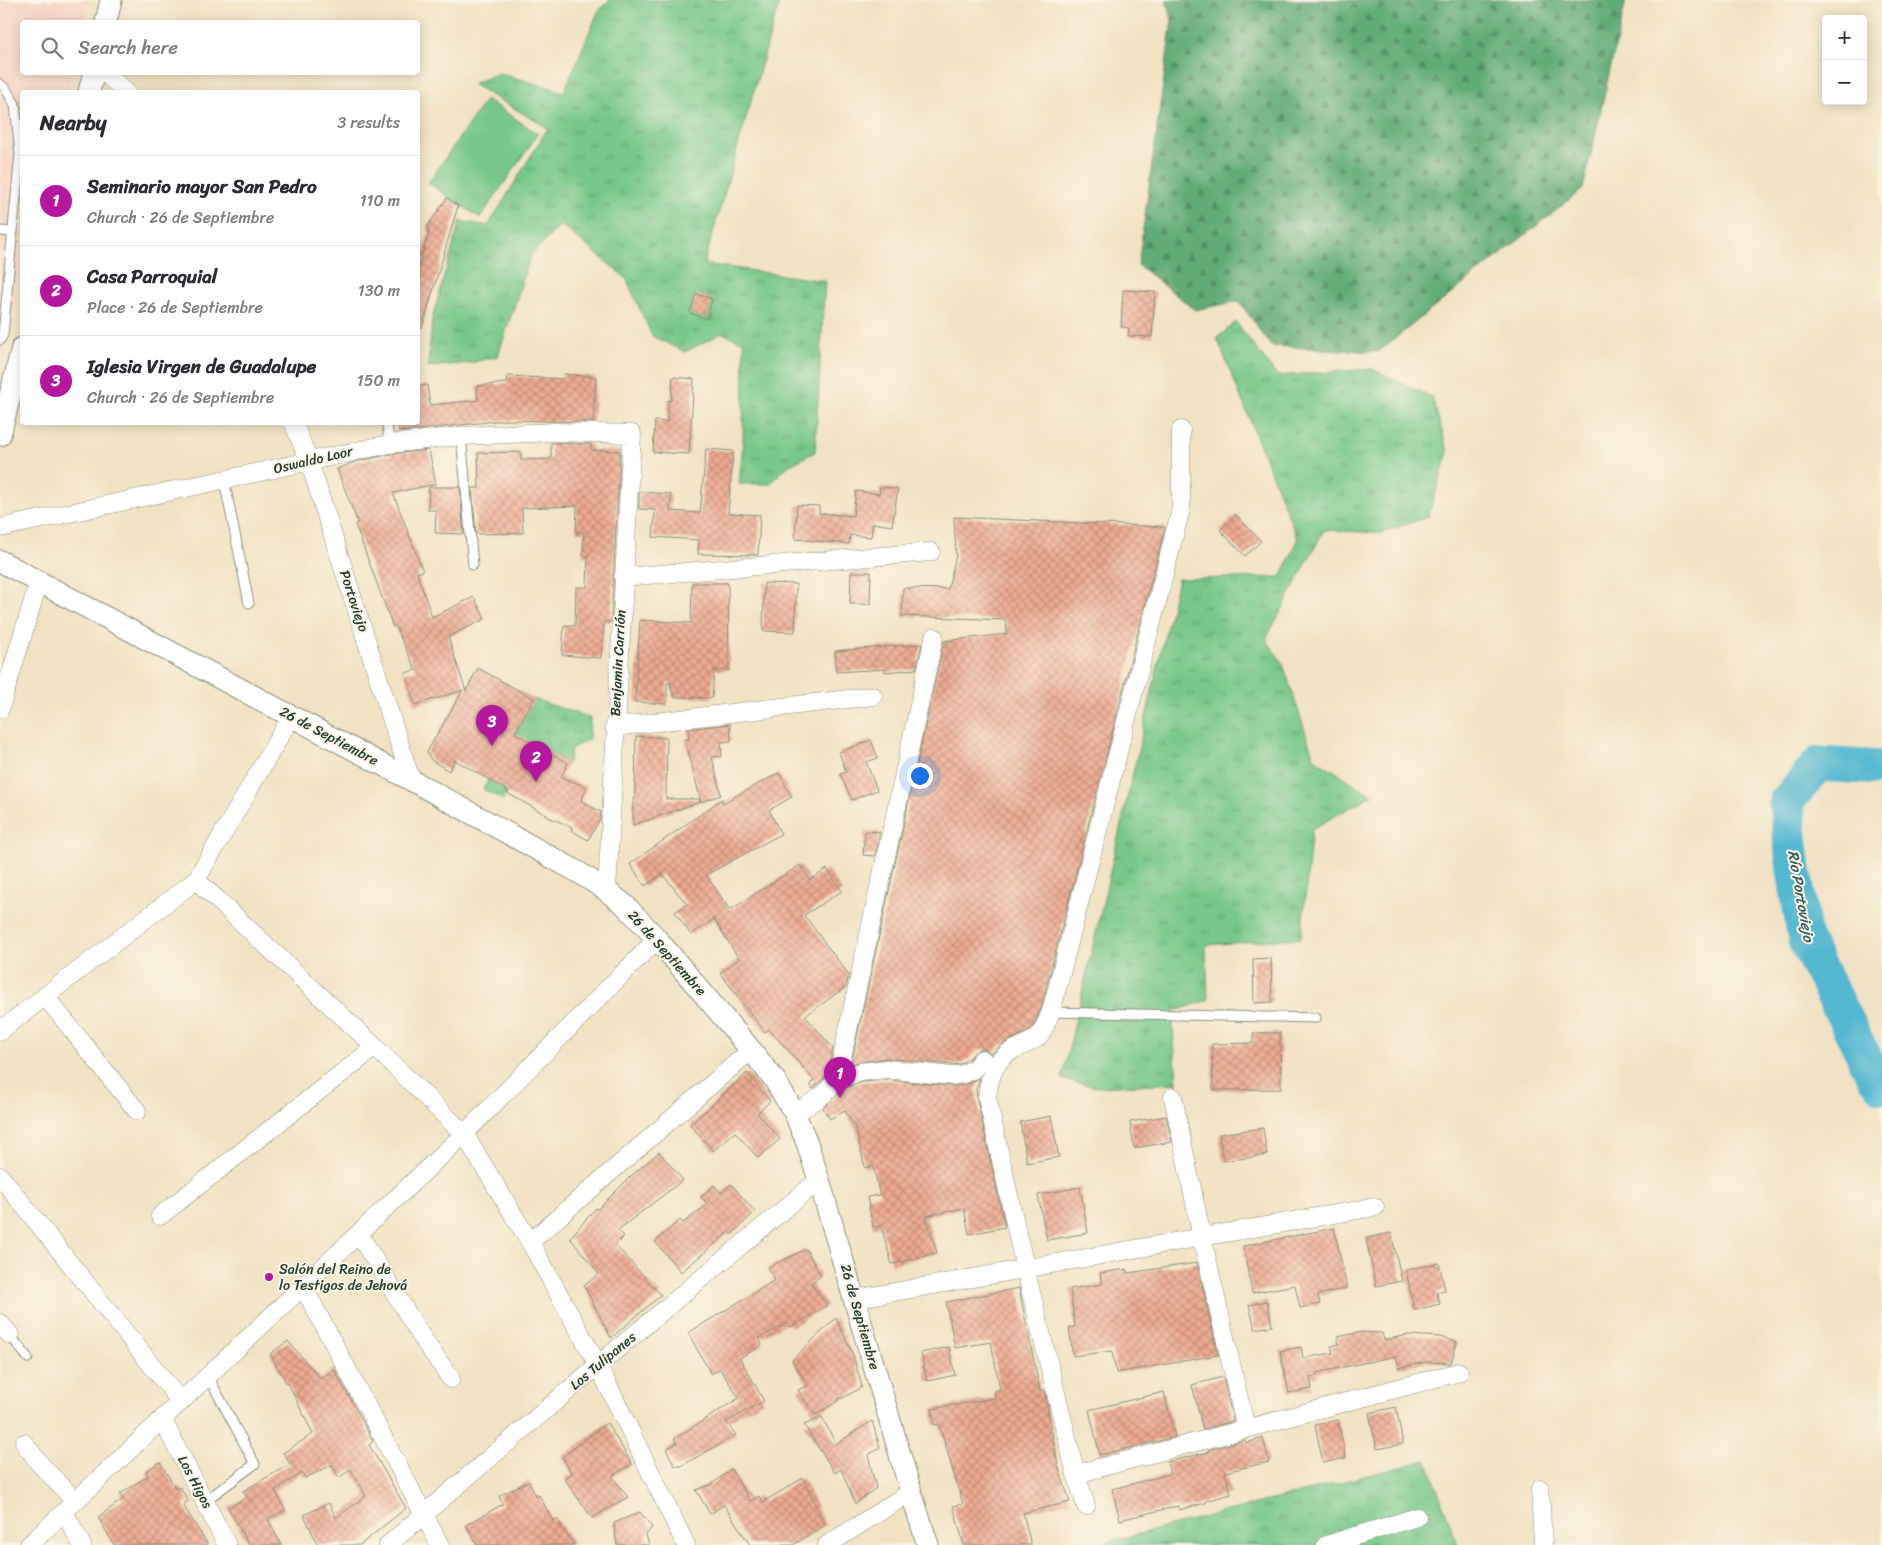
<!DOCTYPE html>
<meta charset="utf-8">
<style>
:root{--surface:#fff;--page:#f2f2f3;--text:#2b2b33;--muted:#7c7c81;--line:#e1e1e2;--accent:#b5179e}
body{margin:0;font-family:Sriracha,sans-serif;background:var(--page);color:var(--text)}
.controls{position:absolute;right:15px;top:15px;display:grid;overflow:hidden;border-radius:5px;box-shadow:0 2px 12px #0003}
.controls button{width:45px;height:45px;display:grid;place-items:center;padding:0;border:0;border-bottom:1px solid var(--line);background:var(--surface);color:var(--text);font:25px sans-serif}
.you{position:absolute;left:919px;top:775px;width:18px;height:18px;margin:-12px;border:4px solid #fff;border-radius:50%;background:#1a73e8;box-shadow:0 0 0 8px #1a73e833}
.badge{display:grid;place-items:center;width:32px;height:32px;border-radius:50%;background:var(--accent);color:#fff;font-size:16px;font-weight:700}
.pin{position:absolute;translate:-50% -41px;filter:drop-shadow(0 1px 2px #0008)}
.pin::after{content:'';position:absolute;top:26px;width:18px;height:15px;background:inherit;clip-path:polygon(0 0,100% 0,50% 100%)}
.list{margin:0;padding:0;list-style:none}
h2{display:flex;justify-content:space-between;align-items:center;height:65px;margin:0;padding:0 20px;font-size:21px}
h2 small{font-size:16px;font-weight:400;color:var(--muted)}
.list li{display:grid;grid-template-columns:32px 1fr auto;gap:15px;align-items:center;box-sizing:border-box;height:90px;padding:0 20px;border-top:1px solid var(--line)}
.list b{display:block;font-size:19px;white-space:nowrap}
.list p{margin:0;font-size:16px;white-space:nowrap;color:var(--muted)}
.list em{font-size:16px;font-style:normal;color:var(--muted)}
.icon{flex:none;width:28px;height:28px;fill:none;stroke:currentColor;stroke-width:2;stroke-linecap:round;stroke-linejoin:round}
.map{position:relative;flex:none;width:1882px;height:1545px;overflow:hidden}
.search{position:absolute;background:var(--surface);box-shadow:0 2px 12px #0003;left:20px;top:20px;width:400px;height:55px;display:flex;align-items:center;gap:12px;box-sizing:border-box;padding:0 18px;border-radius:5px;color:var(--muted);font-size:19px}
.panel{position:absolute;background:var(--surface);box-shadow:0 2px 12px #0003;left:20px;top:90px;width:400px;height:335px;border-radius:5px}
.map>svg:first-child{display:block}
</style>
<div class="map">
<svg width="1882" height="1545" viewBox="0 0 1882 1545">
<defs>
<pattern id="grass-tufts" width="24" height="20" patternUnits="userSpaceOnUse" patternTransform="scale(1.25)"><rect width="24" height="20" fill="#77c88a"/><path d="M3 7l-1-3M5 7V3M7 7l1-3M15 17l-1-3M17 17v-4M19 17l1-3" fill="none" stroke="#61a472"/></pattern>
<pattern id="forest-firs" width="22" height="20" patternUnits="userSpaceOnUse" patternTransform="scale(1.25)"><rect width="22" height="20" fill="#61ac76"/><path d="M5 1l3.5 6h-7zM16 11l3.5 6h-7z" fill="#4f8d62"/></pattern>
<pattern id="building-cross-hatch" width="8" height="8" patternUnits="userSpaceOnUse" patternTransform="scale(1.25)"><rect width="8" height="8" fill="#eeaa91"/><path d="M0 0l8 8M0 8l8-8" fill="none" stroke="#c08c77"/></pattern>
</defs>
<rect width="100%" height="100%" fill="#fcf5e5"/>
<filter id="ink" filterUnits="userSpaceOnUse"><feTurbulence type="fractalNoise" baseFrequency=".02" numOctaves="2"/><feDisplacementMap in="SourceGraphic" scale="10" xChannelSelector="R" yChannelSelector="G"/><feConvolveMatrix kernelMatrix="1 2 1 2 8 2 1 2 1" color-interpolation-filters="sRGB"/></filter>
<filter id="wash" filterUnits="userSpaceOnUse"><feTurbulence type="fractalNoise" baseFrequency=".0096" numOctaves="4" result="noise"/><feDisplacementMap in="SourceGraphic" scale="20" xChannelSelector="R" yChannelSelector="G"/><feGaussianBlur stdDeviation="1.12" result="paint"/><feColorMatrix in="noise" values="0 0 0 0 0 0 0 0 0 0 0 0 0 0 0 0 0 1.4 0 .05"/><feComposite in="paint" operator="in"/></filter>
<g filter="url(#wash)">
<rect width="100%" height="100%" fill="#f1e2c3"/>
<path fill="#f6d2c3" d="M 0,0 L 90,0 L 84,22 L 22,22 L 22,72 L 72,73 L 67,92 L 22,92 L 22,273 L 0,364 Z"/>
<g fill="url(#grass-tufts)" stroke="#4b825f">
<path d="M 609,0 L 780,0 L 704,264 L 825,281 L 815,452 L 788,466 L 770,484 L 739,484 L 743,444 L 744,342 L 722,333 L 685,352 L 652,336 L 626,278 L 561,225 L 531,255 L 498,356 L 470,363 L 428,367 L 432,319 L 460,221 L 488,226 L 548,128 L 472,84 L 499,73 L 564,92 L 598,12 Z"/>
<path d="M 1236,322 L 1277,376 L 1372,369 L 1432,397 L 1448,452 L 1428,517 L 1381,533 L 1324,530 L 1266,639 L 1283,664 L 1314,758 L 1372,795 L 1312,829 L 1301,938 L 1206,945 L 1208,1000 L 1172,1012 L 1177,1083 L 1096,1087 L 1062,1079 L 1178,579 L 1281,577 L 1298,540 L 1217,338 Z"/>
<path d="M 534,699 L 590,718 L 589,739 L 571,749 L 568,763 L 535,744 L 503,800 L 483,789 Z"/>
<path d="M 1427,1460 L 1458,1545 L 1096,1545 Z"/>
</g>
<path fill="url(#forest-firs)" stroke="#407455" d="M 1166,0 L 1626,0 L 1583,189 L 1378,352 L 1271,346 L 1239,301 L 1195,310 L 1138,265 L 1172,20 Z"/>
<path fill="#77c88a" stroke="#4b825f" d="M 486,99 L 538,134 L 480,218 L 428,183 Z"/>
<g fill="none" stroke-linecap="round" stroke-linejoin="round">
<path stroke="#52b8d0" stroke-width="35" d="M 1882,768 L 1819,764 L 1786,802 L 1794,870 L 1805,940 L 1875,1078 L 1882,1086"/>
</g>
<g id="blocks">
<g fill="url(#building-cross-hatch)">
<path d="M 447,198 L 458,206 L 422,328 L 418,327 L 418,268 L 429,232 L 427,227 Z"/>
<path d="M 1123,290 L 1155,292 L 1152,337 L 1128,336 L 1129,328 L 1121,327 Z"/>
<path d="M 696,294 L 712,299 L 707,319 L 690,313 Z"/>
<path d="M 564,374 L 596,377 L 593,422 L 505,420 L 399,432 L 398,422 L 418,422 L 418,386 L 427,385 L 430,405 L 478,400 L 477,386 L 507,383 L 508,376 L 563,379 Z"/>
<path d="M 673,377 L 694,379 L 689,454 L 653,452 L 655,421 L 667,422 L 668,400 L 671,401 Z"/>
<path d="M 551,443 L 591,444 L 591,450 L 620,451 L 611,622 L 604,622 L 601,658 L 562,655 L 564,625 L 575,626 L 576,587 L 587,587 L 588,556 L 583,556 L 584,532 L 576,532 L 577,506 L 522,508 L 523,533 L 476,534 L 472,488 L 479,488 L 478,453 L 521,452 L 521,460 L 551,459 Z"/>
<path d="M 706,449 L 733,451 L 728,513 L 760,515 L 758,555 L 698,554 L 699,540 L 653,537 L 655,510 L 639,509 L 639,492 L 671,494 L 670,511 L 700,513 Z"/>
<path d="M 429,450 L 436,484 L 393,493 L 423,571 L 417,573 L 432,617 L 474,597 L 485,619 L 448,637 L 466,691 L 478,668 L 534,699 L 515,733 L 568,763 L 561,777 L 587,787 L 581,801 L 601,812 L 600,819 L 588,840 L 571,830 L 572,827 L 548,817 L 548,816 L 507,793 L 508,791 L 455,760 L 449,771 L 431,760 L 427,752 L 463,690 L 415,705 L 405,673 L 416,670 L 395,626 L 393,627 L 355,524 L 358,523 L 337,469 L 355,462 L 391,454 Z"/>
<path d="M 429,487 L 460,487 L 464,534 L 435,533 L 436,510 L 428,510 Z"/>
<path d="M 880,487 L 898,489 L 892,526 L 873,523 L 871,537 L 850,535 L 849,544 L 795,539 L 797,505 L 819,506 L 819,513 L 853,516 L 856,491 L 879,494 Z"/>
<path d="M 1236,515 L 1261,541 L 1245,556 L 1220,530 Z"/>
<path d="M 954,517 L 1165,527 L 1041,1008 L 1033,1026 L 1027,1032 L 1001,1045 L 991,1054 L 984,1049 L 979,1049 L 967,1060 L 960,1064 L 952,1065 L 887,1058 L 851,1064 L 944,641 L 1007,634 L 1006,620 L 902,616 L 903,588 L 948,589 L 956,555 Z"/>
<path d="M 851,572 L 871,572 L 870,604 L 850,604 Z"/>
<path d="M 692,583 L 728,583 L 729,670 L 714,670 L 712,698 L 674,697 L 670,682 L 667,683 L 667,704 L 635,702 L 640,620 L 691,623 Z"/>
<path d="M 764,583 L 796,584 L 795,632 L 763,631 Z"/>
<path d="M 922,644 L 916,669 L 885,672 L 885,669 L 836,672 L 835,651 Z"/>
<path d="M 730,724 L 731,741 L 721,742 L 722,756 L 712,757 L 721,795 L 701,802 L 685,739 L 689,739 L 688,729 Z"/>
<path d="M 636,736 L 667,738 L 666,799 L 699,799 L 700,802 L 633,825 L 633,799 L 635,799 Z"/>
<path d="M 871,740 L 878,758 L 866,762 L 877,790 L 852,800 L 840,774 L 846,772 L 839,752 Z"/>
<path d="M 779,773 L 792,797 L 769,810 L 781,834 L 706,875 L 730,910 L 800,865 L 810,880 L 827,869 L 842,891 L 804,915 L 849,975 L 846,987 L 805,1016 L 833,1048 L 827,1075 L 813,1089 L 810,1084 L 814,1080 L 769,1029 L 765,1032 L 720,973 L 739,959 L 714,919 L 691,935 L 675,912 L 687,904 L 662,874 L 645,886 L 630,864 L 722,799 L 723,803 Z"/>
<path d="M 865,831 L 880,832 L 875,856 L 863,855 Z"/>
<path d="M 1271,958 L 1272,1002 L 1254,1003 L 1253,959 Z"/>
<path d="M 1253,1033 L 1280,1033 L 1281,1089 L 1213,1090 L 1212,1044 L 1253,1043 Z"/>
<path d="M 747,1073 L 770,1101 L 757,1113 L 780,1139 L 758,1158 L 735,1132 L 713,1151 L 690,1125 Z"/>
<path d="M 980,1078 L 976,1090 L 977,1099 L 1005,1227 L 969,1234 L 964,1208 L 926,1216 L 937,1253 L 892,1264 L 881,1226 L 873,1227 L 867,1197 L 880,1195 L 873,1166 L 865,1168 L 856,1129 L 845,1111 L 830,1119 L 823,1108 L 843,1089 L 862,1082 L 886,1080 L 954,1086 L 967,1084 Z"/>
<path d="M 1051,1116 L 1059,1157 L 1027,1163 L 1020,1122 Z"/>
<path d="M 1166,1116 L 1172,1142 L 1134,1148 L 1130,1122 Z"/>
<path d="M 1263,1128 L 1267,1155 L 1223,1161 L 1219,1134 Z"/>
<path d="M 659,1152 L 683,1180 L 618,1230 L 624,1236 L 615,1245 L 661,1295 L 611,1338 L 584,1286 L 599,1274 L 570,1238 L 596,1208 L 598,1209 L 632,1175 Z"/>
<path d="M 731,1184 L 755,1212 L 731,1235 L 729,1232 L 681,1272 L 655,1242 L 680,1220 L 683,1223 L 708,1204 L 701,1197 L 714,1185 L 721,1193 Z"/>
<path d="M 1080,1187 L 1088,1233 L 1047,1240 L 1038,1195 Z"/>
<path d="M 1334,1228 L 1347,1288 L 1318,1295 L 1320,1304 L 1300,1308 L 1295,1285 L 1252,1293 L 1243,1246 Z"/>
<path d="M 1391,1233 L 1402,1281 L 1376,1286 L 1366,1238 Z"/>
<path d="M 806,1249 L 821,1276 L 811,1283 L 827,1306 L 791,1327 L 788,1323 L 759,1338 L 762,1345 L 740,1358 L 764,1401 L 726,1422 L 736,1435 L 681,1466 L 675,1466 L 666,1449 L 677,1443 L 674,1439 L 739,1398 L 720,1369 L 711,1374 L 688,1333 L 775,1280 L 767,1268 Z"/>
<path d="M 1197,1263 L 1218,1355 L 1116,1373 L 1112,1351 L 1073,1356 L 1069,1328 L 1075,1327 L 1070,1289 L 1102,1284 L 1100,1273 L 1127,1269 L 1128,1273 Z"/>
<path d="M 1439,1263 L 1445,1290 L 1437,1292 L 1440,1304 L 1414,1310 L 1406,1270 Z"/>
<path d="M 1019,1288 L 1040,1391 L 1044,1390 L 1058,1466 L 1070,1502 L 1023,1513 L 1031,1545 L 964,1545 L 953,1506 L 963,1504 L 939,1424 L 934,1425 L 932,1409 L 995,1398 L 994,1391 L 1000,1389 L 991,1342 L 955,1348 L 946,1302 Z"/>
<path d="M 1267,1301 L 1272,1326 L 1255,1329 L 1249,1305 Z"/>
<path d="M 836,1318 L 853,1355 L 862,1387 L 843,1398 L 838,1399 L 838,1401 L 815,1415 L 798,1390 L 808,1386 L 792,1360 Z"/>
<path d="M 1362,1332 L 1382,1333 L 1384,1340 L 1408,1335 L 1440,1337 L 1457,1342 L 1451,1363 L 1426,1362 L 1399,1368 L 1396,1356 L 1316,1373 L 1317,1376 L 1310,1377 L 1312,1389 L 1289,1393 L 1280,1351 L 1301,1347 L 1303,1358 L 1333,1353 L 1331,1346 L 1339,1344 L 1337,1337 Z"/>
<path d="M 288,1341 L 321,1379 L 334,1369 L 373,1441 L 369,1445 L 406,1508 L 360,1545 L 318,1545 L 304,1515 L 329,1503 L 336,1518 L 366,1496 L 351,1469 L 339,1478 L 332,1465 L 305,1478 L 302,1473 L 275,1490 L 285,1510 L 268,1519 L 281,1545 L 249,1545 L 228,1508 L 247,1497 L 243,1491 L 290,1464 L 283,1453 L 313,1434 L 288,1383 L 287,1384 L 270,1354 Z"/>
<path d="M 949,1347 L 955,1375 L 927,1381 L 921,1353 Z"/>
<path d="M 1223,1377 L 1233,1421 L 1203,1429 L 1192,1385 Z"/>
<path d="M 1164,1392 L 1175,1437 L 1100,1455 L 1089,1410 Z"/>
<path d="M 1396,1407 L 1403,1444 L 1377,1449 L 1369,1413 Z"/>
<path d="M 822,1417 L 836,1444 L 872,1421 L 880,1448 L 868,1455 L 876,1488 L 855,1504 L 841,1469 L 835,1473 L 804,1425 Z"/>
<path d="M 1338,1420 L 1346,1458 L 1323,1463 L 1315,1425 Z"/>
<path d="M 607,1423 L 632,1464 L 612,1476 L 628,1497 L 592,1518 L 564,1478 L 572,1474 L 562,1457 Z"/>
<path d="M 1263,1438 L 1269,1462 L 1225,1472 L 1231,1494 L 1206,1501 L 1206,1503 L 1179,1510 L 1178,1506 L 1120,1520 L 1112,1489 L 1170,1474 L 1167,1462 L 1209,1452 L 1208,1450 L 1245,1440 L 1246,1443 Z"/>
<path d="M 160,1462 L 176,1489 L 180,1487 L 188,1501 L 183,1505 L 208,1545 L 114,1545 L 98,1517 L 123,1499 L 120,1494 L 148,1476 L 146,1471 Z"/>
<path d="M 731,1469 L 750,1501 L 759,1496 L 763,1502 L 803,1478 L 825,1525 L 793,1545 L 750,1545 L 724,1505 L 710,1514 L 696,1490 L 712,1484 Z"/>
<path d="M 529,1481 L 536,1497 L 539,1495 L 553,1521 L 557,1519 L 574,1545 L 477,1545 L 466,1525 L 503,1504 L 499,1496 Z"/>
<path d="M 640,1512 L 652,1527 L 646,1535 L 649,1545 L 617,1545 L 614,1523 Z"/>
</g>
</g>
</g>
<g filter="url(#ink)">
<use href="#blocks" fill-opacity="0" stroke="#88907c" stroke-width="1"/>
<g fill="none" stroke-linecap="round" stroke-linejoin="round">
<g stroke="#88907c" stroke-width="11">
<g id="service">
<path d="M 0,84 L 5,88 L 15,104 L 20,154 L 3,335 L 0,340"/>
<path d="M 0,231 L 13,232"/>
<path d="M 387,422 L 389,444"/>
<path d="M 461,436 L 473,565"/>
<path d="M 224,480 L 249,603"/>
<path d="M 1051,1012 L 1316,1018"/>
<path d="M 10,1335 L 28,1358"/>
<path d="M 205,1501 L 255,1464 L 208,1376"/>
</g>
</g>
<g stroke="#88907c" stroke-width="19">
<g id="minor">
<path d="M 104,72 L 126,92"/>
<path d="M 293,422 L 309,461 L 411,780"/>
<path d="M 1181,430 L 1181,509 L 1051,1012 C 1047,1020 1044,1031 1038,1037 C 1030,1043 1022,1046 1013,1050 C 995,1059 989,1078 987,1097 L 1025,1268 L 1076,1474 L 1459,1372"/>
<path d="M 0,528 L 389,444 L 461,436 L 555,432 L 632,434 L 607,891"/>
<path d="M 623,577 L 931,552"/>
<path d="M 0,709 L 39,581"/>
<path d="M 614,727 L 873,696"/>
<path d="M 196,880 L 375,1047 L 464,1134 L 530,1242 L 598,1365 L 686,1545"/>
<path d="M 45,996 L 137,1111"/>
<path d="M 0,1031 L 196,880 L 291,717"/>
<path d="M 837,1080 L 934,637"/>
<path d="M 795,1114 L 823,1095 L 837,1080 L 860,1072 L 886,1069 L 952,1076 L 963,1074 L 974,1069 L 982,1059"/>
<path d="M 0,1176 L 181,1402"/>
<path d="M 160,1216 L 375,1047"/>
<path d="M 359,1234 L 421,1336 L 451,1379"/>
<path d="M 530,1242 L 751,1050"/>
<path d="M 303,1286 L 440,1545"/>
<path d="M 855,1299 L 1202,1237 L 1173,1097"/>
<path d="M 0,1323 L 10,1335"/>
<path d="M 162,1419 L 227,1545"/>
<path d="M 1246,1429 L 1202,1237 L 1375,1207"/>
<path d="M 24,1443 L 40,1464 L 75,1501"/>
<path d="M 1076,1474 L 1086,1506"/>
<path d="M 1540,1489 L 1543,1545"/>
<path d="M 64,1512 L 82,1545"/>
<path d="M 29,1545 L 464,1134 L 657,939"/>
<path d="M 388,1545 L 598,1365 L 819,1180"/>
<path d="M 827,1545 L 911,1492"/>
<path d="M 1326,1545 L 1417,1517"/>
</g>
</g>
<g stroke="#88907c" stroke-width="23">
<g id="tertiary">
<path d="M 106,22 L 111,0"/>
<path d="M 89,92 L 94,72"/>
<path d="M 0,435 L 22,348"/>
<path d="M 0,561 L 411,780 L 578,872 L 607,891 L 626,906 L 657,939 L 751,1050 L 774,1079 L 795,1114 L 807,1143 L 819,1180 L 911,1492 L 928,1545"/>
</g>
</g>
<use href="#service" stroke="#fff" stroke-width="9"/>
<use href="#minor" stroke="#fff" stroke-width="18"/>
<use href="#tertiary" stroke="#fff" stroke-width="21"/>
</g>
</g>
<circle fill="#b5179e" stroke="#fcf5e5" stroke-width="2" cx="269" cy="1277" r="5"/>
<g text-anchor="middle" dominant-baseline="central" stroke-width="4" stroke-linejoin="round" paint-order="stroke">
<g font-size="14" fill="#1f3d34" stroke="#fcf5e5">
<text transform="translate(313 460) rotate(-13)">Oswaldo Loor</text>
<text transform="translate(354 601) rotate(72)">Portoviejo</text>
<text transform="translate(618 663) rotate(-87)">Benjamin Carrión</text>
<text transform="translate(329 736) rotate(28)">26 de Septiembre</text>
<text transform="translate(667 953) rotate(48)">26 de Septiembre</text>
<text transform="translate(860 1317) rotate(74)">26 de Septiembre</text>
<text transform="translate(603 1361) rotate(-40)">Los Tulipanes</text>
<text transform="translate(195 1482) rotate(62)">Los Higos</text>
</g>
<g font-size="14" fill="#1f3d34" stroke="#fcf5e5" text-anchor="start">
<text x="279" y="1269">Salón del Reino de<tspan x="279" dy="16">lo Testigos de Jehová</tspan></text>
</g>
<g font-size="15" font-style="italic" fill="#2c5c5b" stroke="#fcf5e5">
<text transform="translate(1801 896) rotate(80)">Río Portoviejo</text>
</g>
</g>
</svg>
<div class="controls">
<button>+</button>
<button>−</button>
</div>
<div class="you"></div>
<div class="pin badge" style="left:840px;top:1098px">1</div>
<div class="pin badge" style="left:536px;top:782px">2</div>
<div class="pin badge" style="left:492px;top:746px">3</div>
<div class="search"><svg class="icon" aria-label="search" viewBox="0 0 24 24"><circle cx="10" cy="10" r="6"/><path d="M15 15l6 6"/></svg>Search here</div>
<section class="panel">
<h2>Nearby<small>3 results</small></h2>
<ul class="list">
<li><span class="badge">1</span><div><b>Seminario mayor San Pedro</b><p>Church · 26 de Septiembre</p></div><em>110 m</em></li>
<li><span class="badge">2</span><div><b>Casa Parroquial</b><p>Place · 26 de Septiembre</p></div><em>130 m</em></li>
<li><span class="badge">3</span><div><b>Iglesia Virgen de Guadalupe</b><p>Church · 26 de Septiembre</p></div><em>150 m</em></li>
</ul>
</section>
</div>
